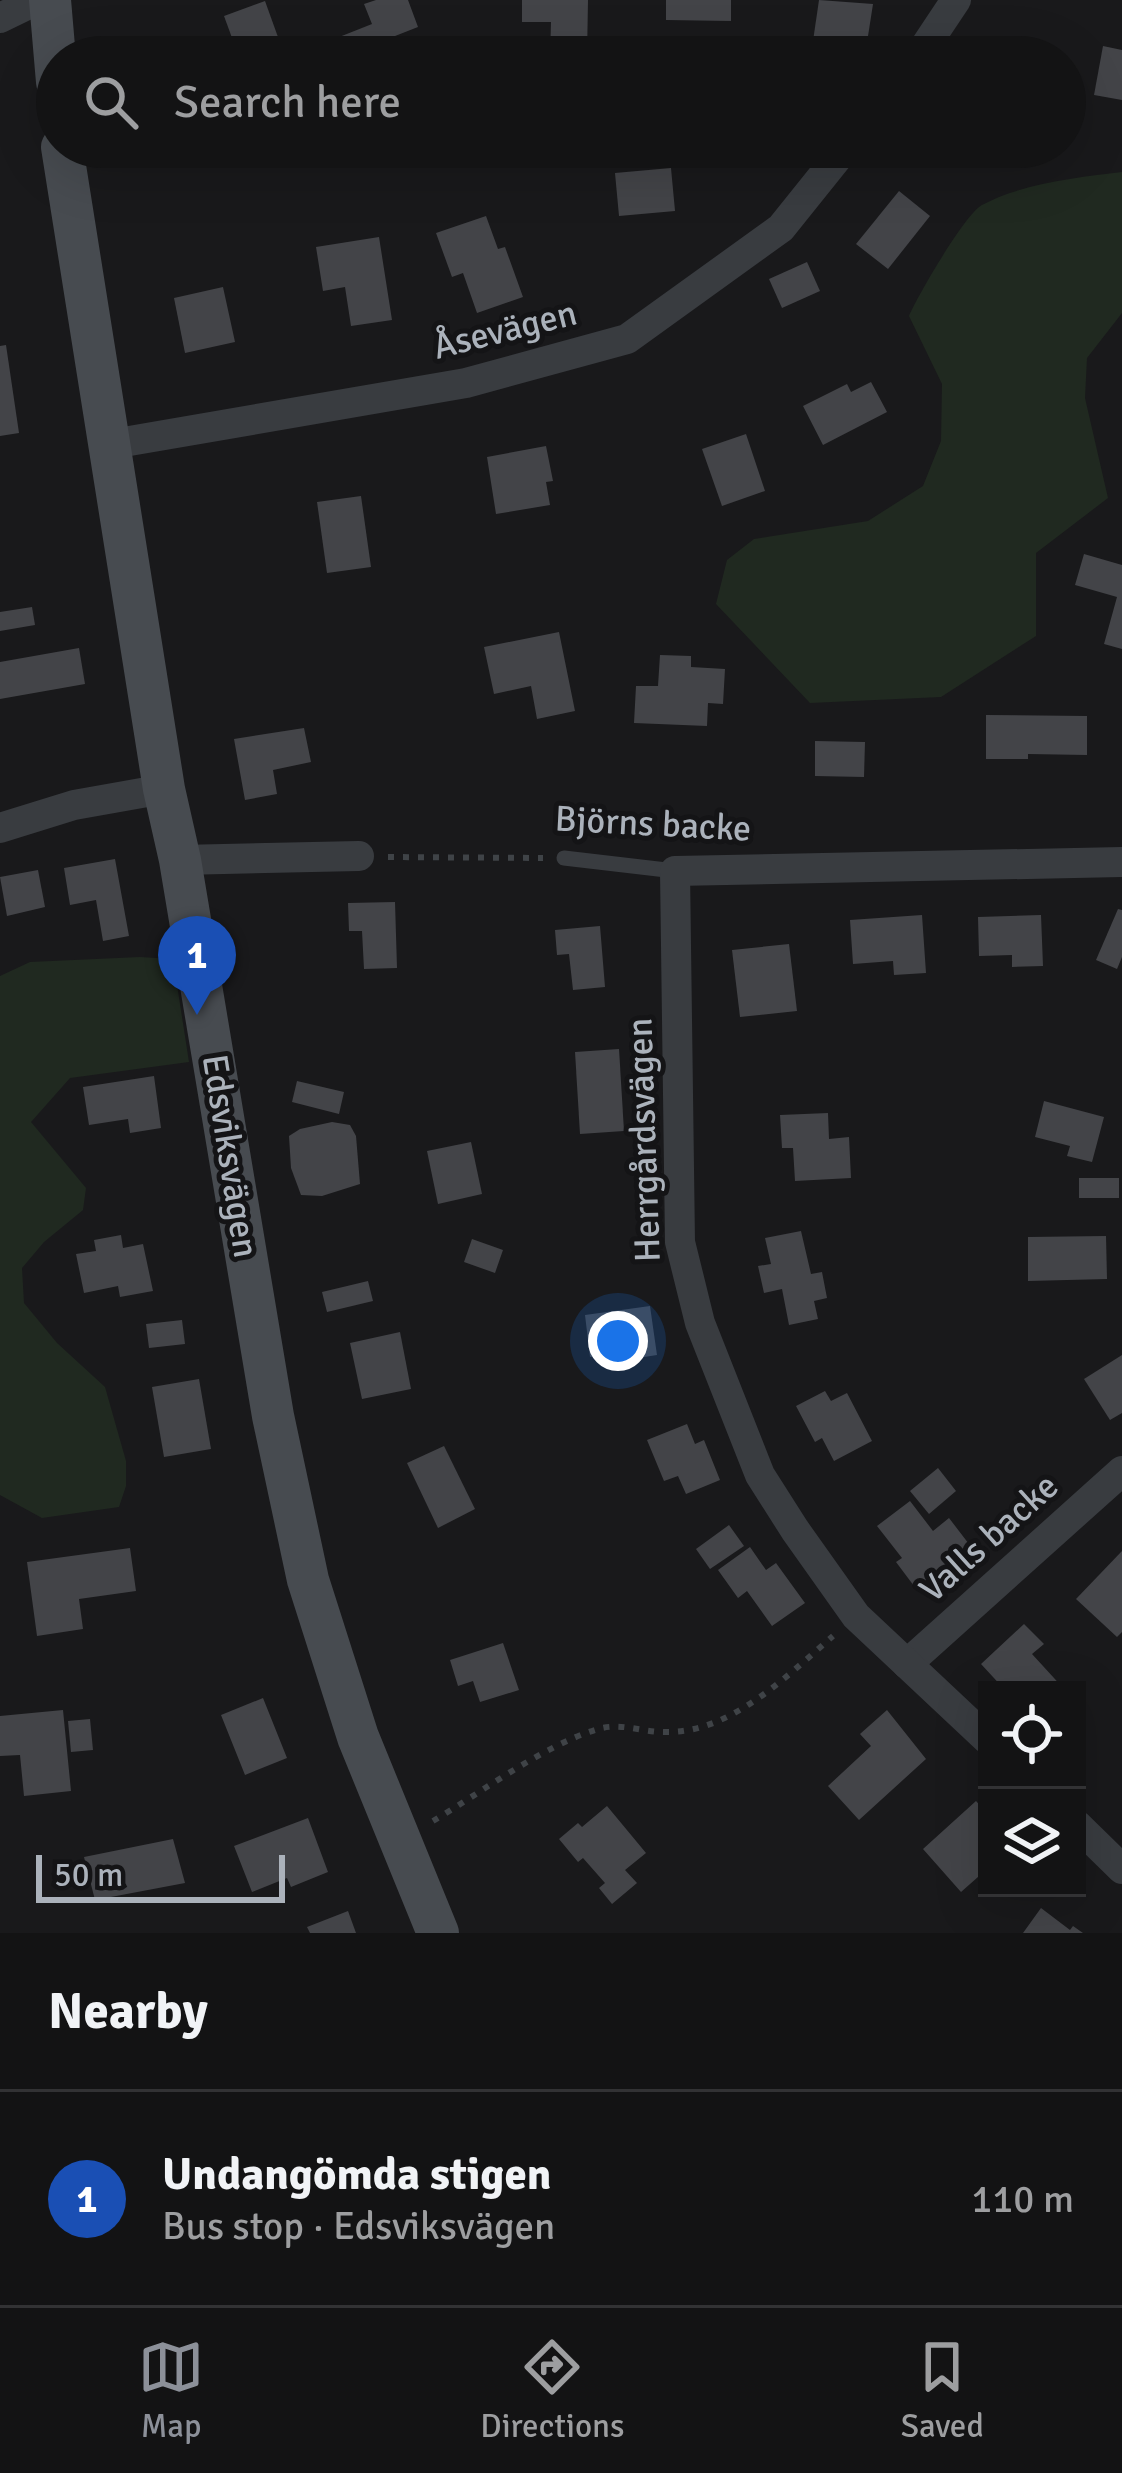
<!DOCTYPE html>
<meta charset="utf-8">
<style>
:root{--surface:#131314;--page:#202022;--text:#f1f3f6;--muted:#9d9ea0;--line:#323234;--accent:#8c9099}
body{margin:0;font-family:Signika,sans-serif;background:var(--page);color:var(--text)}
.controls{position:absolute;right:36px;bottom:36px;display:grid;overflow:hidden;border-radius:0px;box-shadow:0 12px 48px #0002}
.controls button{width:108px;height:108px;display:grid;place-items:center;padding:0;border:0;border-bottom:3px solid var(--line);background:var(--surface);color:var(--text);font:60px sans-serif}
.scale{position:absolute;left:36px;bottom:30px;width:249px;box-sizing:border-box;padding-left:12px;border:6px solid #abb2bb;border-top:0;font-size:33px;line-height:42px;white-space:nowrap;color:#abb2bb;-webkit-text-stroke:9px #141416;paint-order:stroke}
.you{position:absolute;left:618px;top:1341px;width:42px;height:42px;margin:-30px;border:9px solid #fff;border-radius:50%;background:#1a73e8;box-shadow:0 0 0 18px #1a73e833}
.badge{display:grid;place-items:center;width:78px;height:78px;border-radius:50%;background:var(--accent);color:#fff;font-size:39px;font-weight:700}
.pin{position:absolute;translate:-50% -99px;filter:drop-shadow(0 3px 6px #0008)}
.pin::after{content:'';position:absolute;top:63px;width:42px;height:36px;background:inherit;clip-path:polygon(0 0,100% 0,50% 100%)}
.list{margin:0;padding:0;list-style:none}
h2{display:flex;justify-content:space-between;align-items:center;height:156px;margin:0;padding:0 48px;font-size:51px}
h2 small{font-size:39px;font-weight:400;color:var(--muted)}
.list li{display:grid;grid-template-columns:78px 1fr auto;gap:36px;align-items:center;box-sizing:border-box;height:216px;padding:0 48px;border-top:3px solid var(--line)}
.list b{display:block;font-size:45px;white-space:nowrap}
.list p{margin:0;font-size:39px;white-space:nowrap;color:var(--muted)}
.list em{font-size:39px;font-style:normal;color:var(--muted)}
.icon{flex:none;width:66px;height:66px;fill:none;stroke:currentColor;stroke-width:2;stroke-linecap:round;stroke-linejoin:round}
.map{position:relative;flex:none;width:1122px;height:1933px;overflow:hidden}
.search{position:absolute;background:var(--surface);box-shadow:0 12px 48px #0002;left:36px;right:36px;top:36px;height:132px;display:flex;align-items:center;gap:30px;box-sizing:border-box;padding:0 42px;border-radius:66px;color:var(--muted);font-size:45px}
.sheet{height:372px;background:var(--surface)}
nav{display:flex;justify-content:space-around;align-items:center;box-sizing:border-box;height:168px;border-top:3px solid var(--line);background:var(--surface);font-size:33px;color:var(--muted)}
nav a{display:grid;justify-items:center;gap:6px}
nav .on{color:var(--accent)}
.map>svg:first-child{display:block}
</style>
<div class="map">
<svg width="1122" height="1933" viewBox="0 0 1122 1933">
<rect width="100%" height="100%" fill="#19191b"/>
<g fill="#202920">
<path d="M 1122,172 L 1122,313 L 1087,358 L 1085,398 L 1108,498 L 1036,553 L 1036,636 L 941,697 L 810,703 L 716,604 L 727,560 L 754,539 L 868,521 L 923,486 L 941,441 L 942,384 L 909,316 C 918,295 965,214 982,205 C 1020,184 1079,177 1122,172 Z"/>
<path d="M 140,957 L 173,959 L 189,1062 L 70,1078 L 31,1122 L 86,1188 L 83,1210 L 44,1242 L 22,1268 L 24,1303 L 57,1343 L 105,1387 L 126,1461 L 126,1486 L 119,1507 L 42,1518 L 0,1495 L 0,976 L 30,962 Z"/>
</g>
<g fill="#434448">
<path d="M 376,0 L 408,0 L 418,27 L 390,38 L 397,57 L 329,57 L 324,43 L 372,24 L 364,4 Z"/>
<path d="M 522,0 L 588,0 L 587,57 L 550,57 L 551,22 L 522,22 Z"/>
<path d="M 666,0 L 731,0 L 731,21 L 666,20 Z"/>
<path d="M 819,0 L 873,4 L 866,49 L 813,41 Z"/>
<path d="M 265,1 L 283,51 L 267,57 L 239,57 L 224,16 Z"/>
<path d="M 1103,46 L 1122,50 L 1122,100 L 1094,95 Z"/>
<path d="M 671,168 L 675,211 L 619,216 L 615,173 Z"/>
<path d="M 899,191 L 930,216 L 888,269 L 856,244 Z"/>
<path d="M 486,216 L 498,249 L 505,247 L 523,297 L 477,313 L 463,273 L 452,277 L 436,233 Z"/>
<path d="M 379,237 L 392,320 L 351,326 L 345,287 L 323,291 L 316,247 Z"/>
<path d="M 807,262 L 820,291 L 782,308 L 769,279 Z"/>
<path d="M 223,287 L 235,342 L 185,353 L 174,298 Z"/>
<path d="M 6,345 L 19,433 L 0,436 L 0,346 Z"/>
<path d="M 871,382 L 887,412 L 823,445 L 803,406 L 847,384 L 851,392 Z"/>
<path d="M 746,434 L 765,491 L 722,506 L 702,449 Z"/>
<path d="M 546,446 L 553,481 L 546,482 L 550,505 L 496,514 L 487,457 Z"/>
<path d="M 361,496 L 371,567 L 327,573 L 317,502 Z"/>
<path d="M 1084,554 L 1122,565 L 1122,649 L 1104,644 L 1117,597 L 1075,585 Z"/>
<path d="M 32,607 L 35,625 L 0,631 L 0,612 Z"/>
<path d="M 559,632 L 575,711 L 537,719 L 531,686 L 494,694 L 484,647 Z"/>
<path d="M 79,648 L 85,684 L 0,699 L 0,662 Z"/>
<path d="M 660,655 L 691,656 L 691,667 L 725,669 L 723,704 L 708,703 L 707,726 L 634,723 L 636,686 L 658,686 Z"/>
<path d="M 986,715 L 1087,716 L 1087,755 L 1028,754 L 1028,759 L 986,759 Z"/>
<path d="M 304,728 L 311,762 L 273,770 L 277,794 L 245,800 L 234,739 Z"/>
<path d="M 815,741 L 865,742 L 864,777 L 815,776 Z"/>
<path d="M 115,859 L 129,936 L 103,941 L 96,900 L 70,905 L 64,868 Z"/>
<path d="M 38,870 L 45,907 L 7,916 L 0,877 Z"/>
<path d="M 395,902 L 397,968 L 364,969 L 362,931 L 349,931 L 348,903 Z"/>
<path d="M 1118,909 L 1122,910 L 1122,957 L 1117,969 L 1096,960 Z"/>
<path d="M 922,915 L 926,973 L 894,975 L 893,961 L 853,964 L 850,920 Z"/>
<path d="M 1041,915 L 1043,966 L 1012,967 L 1012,955 L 979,956 L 978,917 Z"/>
<path d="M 600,926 L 605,987 L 573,990 L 569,954 L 557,955 L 555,930 Z"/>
<path d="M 789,944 L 797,1011 L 740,1017 L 732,950 Z"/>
<path d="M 619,1049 L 624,1131 L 580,1134 L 575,1052 Z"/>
<path d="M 154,1076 L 161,1128 L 130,1133 L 128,1119 L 89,1125 L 83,1087 Z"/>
<path d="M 297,1081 L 344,1092 L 339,1114 L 292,1102 Z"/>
<path d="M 1044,1101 L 1104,1117 L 1092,1162 L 1067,1156 L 1070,1146 L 1035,1137 Z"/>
<path d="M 828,1113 L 829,1139 L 849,1137 L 851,1178 L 795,1181 L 793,1148 L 782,1148 L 780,1115 Z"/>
<path d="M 332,1122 L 350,1125 L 356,1136 L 360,1184 L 322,1196 L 301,1195 L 291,1168 L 289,1136 L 300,1129 Z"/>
<path d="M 471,1142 L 482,1194 L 438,1204 L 427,1151 Z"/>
<rect x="1079" y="1178" width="40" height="20"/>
<path d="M 801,1231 L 811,1274 L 822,1272 L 827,1298 L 814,1301 L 818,1319 L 789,1325 L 782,1289 L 764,1293 L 758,1266 L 771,1264 L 765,1238 Z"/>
<path d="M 121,1235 L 123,1248 L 143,1244 L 153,1291 L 120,1297 L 118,1286 L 84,1293 L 76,1254 L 96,1251 L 94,1240 Z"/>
<path d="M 1106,1236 L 1107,1279 L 1028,1281 L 1028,1237 Z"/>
<path d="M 472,1239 L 503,1250 L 495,1273 L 464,1262 Z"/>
<path d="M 368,1281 L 373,1301 L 327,1312 L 322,1292 Z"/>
<path d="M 650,1306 L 657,1355 L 638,1358 L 637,1351 L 590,1357 L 585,1315 Z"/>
<path d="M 182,1320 L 185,1344 L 149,1348 L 146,1324 Z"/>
<path d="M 400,1332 L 411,1389 L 362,1399 L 350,1343 Z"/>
<path d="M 1122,1355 L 1122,1413 L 1110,1420 L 1084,1379 Z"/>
<path d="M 199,1379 L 211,1449 L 164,1457 L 152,1387 Z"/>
<path d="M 825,1391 L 831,1401 L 847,1393 L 872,1441 L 834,1461 L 822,1438 L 815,1442 L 796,1406 Z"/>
<path d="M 687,1424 L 695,1444 L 704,1440 L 720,1480 L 686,1494 L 678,1476 L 664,1481 L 647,1440 Z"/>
<path d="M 444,1446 L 475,1509 L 438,1528 L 407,1463 Z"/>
<path d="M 938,1468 L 956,1491 L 929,1514 L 910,1491 Z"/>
<path d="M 910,1501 L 933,1531 L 949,1518 L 972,1548 L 917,1590 L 896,1562 L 902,1558 L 877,1526 Z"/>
<path d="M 729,1525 L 744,1546 L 710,1569 L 696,1549 Z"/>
<path d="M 750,1547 L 766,1570 L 776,1563 L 805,1603 L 772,1626 L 747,1591 L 738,1598 L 718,1570 Z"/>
<path d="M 130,1548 L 136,1591 L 79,1599 L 83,1629 L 37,1636 L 27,1562 Z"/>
<path d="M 1122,1551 L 1122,1632 L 1117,1637 L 1076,1599 Z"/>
<path d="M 1024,1624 L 1044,1644 L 1032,1654 L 1065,1690 L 1005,1690 L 981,1664 Z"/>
<path d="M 503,1643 L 519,1690 L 480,1702 L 473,1681 L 458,1686 L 450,1660 Z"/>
<path d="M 263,1698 L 287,1758 L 245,1775 L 221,1715 Z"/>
<path d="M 63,1710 L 71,1791 L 24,1796 L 20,1755 L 0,1756 L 0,1716 Z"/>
<path d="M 887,1710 L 926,1759 L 859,1820 L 828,1786 L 871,1746 L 860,1734 Z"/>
<path d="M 90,1719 L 93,1750 L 71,1752 L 68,1721 Z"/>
<path d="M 976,1801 L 987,1813 L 987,1833 L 979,1840 L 984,1846 L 987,1843 L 987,1869 L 961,1892 L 923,1849 Z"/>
<path d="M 607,1806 L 646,1853 L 625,1870 L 637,1883 L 612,1904 L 599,1888 L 605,1883 L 583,1858 L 578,1862 L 559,1839 L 578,1823 L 582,1827 Z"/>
<path d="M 308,1818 L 328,1872 L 291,1887 L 287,1878 L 252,1892 L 234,1846 Z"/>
<path d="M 173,1839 L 185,1883 L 95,1900 L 84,1857 Z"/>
<path d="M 1041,1908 L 1070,1930 L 1073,1926 L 1083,1933 L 1023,1933 Z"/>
<path d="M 348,1911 L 356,1933 L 310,1933 L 307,1927 Z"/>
</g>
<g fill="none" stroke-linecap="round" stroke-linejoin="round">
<g stroke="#3f4347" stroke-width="6" stroke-dasharray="6 9" stroke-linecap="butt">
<path d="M 388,857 L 543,858"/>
<path d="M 433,1821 C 482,1792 541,1747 595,1730 C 620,1721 642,1733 668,1732 C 732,1732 788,1675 833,1636"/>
</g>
<path stroke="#393c40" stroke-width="15" d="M 564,858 L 675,871"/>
<g stroke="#393c40" stroke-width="30">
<path d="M 0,18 L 37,0"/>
<path d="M 918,57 L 956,0"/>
<path d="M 112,444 L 466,383 L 627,339 L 781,228 L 846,147"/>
<path d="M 0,828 L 74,805 L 164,789"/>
<path d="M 180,860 L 359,856"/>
<path d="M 907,1664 L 1122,1471"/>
<path d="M 987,1739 L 856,1616 L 795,1530 L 760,1475 L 700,1323 L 680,1242 L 675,871 L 1122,862"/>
<path d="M 1077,1825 L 1122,1869"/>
</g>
<g stroke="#474b50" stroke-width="42">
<path d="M 50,0 L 57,82"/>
<path d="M 62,147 L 164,789 L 180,860 L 273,1416 L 308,1580 L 358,1737 L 438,1933"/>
</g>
</g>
<g text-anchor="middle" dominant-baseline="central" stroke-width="10" stroke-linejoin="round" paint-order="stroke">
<g font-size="36" fill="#abb2bb" stroke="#141416">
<text transform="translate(505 330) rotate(-14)">Åsevägen</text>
<text transform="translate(653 824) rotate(3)">Björns backe</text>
<text transform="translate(644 1140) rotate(-92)">Herrgårdsvägen</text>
<text transform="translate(230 1156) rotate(81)">Edsviksvägen</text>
<text transform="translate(989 1538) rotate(-42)">Valls backe</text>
</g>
</g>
</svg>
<div class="controls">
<button><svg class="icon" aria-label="locate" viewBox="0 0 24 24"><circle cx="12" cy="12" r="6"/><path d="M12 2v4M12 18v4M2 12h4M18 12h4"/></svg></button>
<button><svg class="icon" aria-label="layers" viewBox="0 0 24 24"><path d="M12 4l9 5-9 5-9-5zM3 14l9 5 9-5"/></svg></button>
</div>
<div class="scale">50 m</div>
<div class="you"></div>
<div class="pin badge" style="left:197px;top:1015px;background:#1a4fb4">1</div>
<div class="search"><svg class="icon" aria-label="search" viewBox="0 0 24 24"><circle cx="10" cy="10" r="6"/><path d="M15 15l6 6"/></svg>Search here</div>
</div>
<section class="sheet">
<h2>Nearby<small></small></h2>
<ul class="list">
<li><span class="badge" style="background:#1a4fb4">1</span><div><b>Undangömda stigen</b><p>Bus stop · Edsviksvägen</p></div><em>110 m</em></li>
</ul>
</section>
<nav>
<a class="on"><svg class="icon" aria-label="map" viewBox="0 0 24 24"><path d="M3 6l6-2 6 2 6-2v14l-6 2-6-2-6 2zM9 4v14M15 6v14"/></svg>Map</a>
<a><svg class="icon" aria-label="directions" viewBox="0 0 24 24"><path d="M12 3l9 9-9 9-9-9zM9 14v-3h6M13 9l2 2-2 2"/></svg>Directions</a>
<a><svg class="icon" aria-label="saved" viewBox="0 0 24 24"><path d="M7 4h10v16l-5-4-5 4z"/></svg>Saved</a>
</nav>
